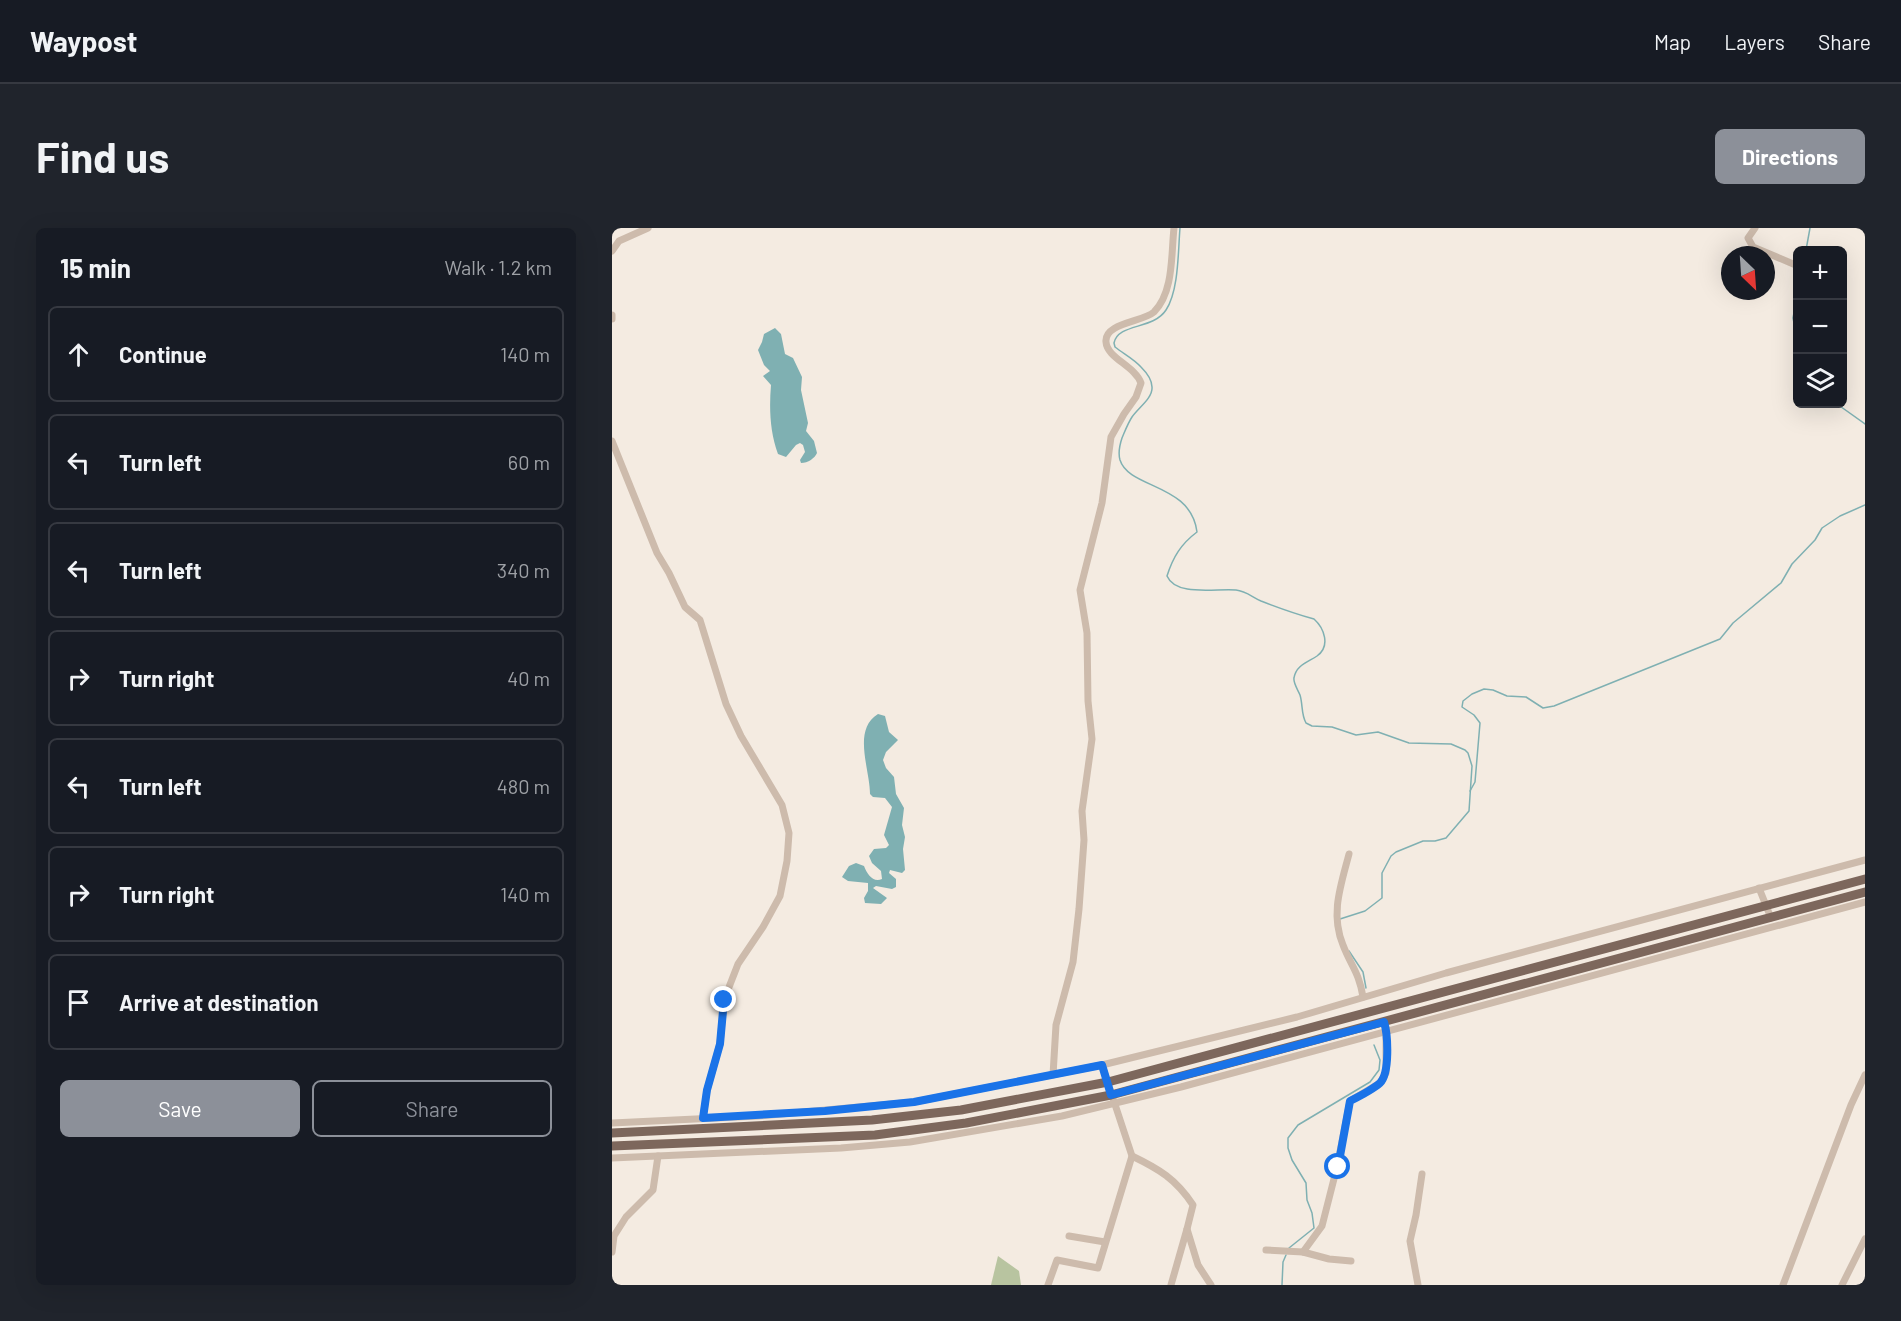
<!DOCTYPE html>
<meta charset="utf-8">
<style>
:root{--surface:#171b24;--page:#20242c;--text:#f1f3f6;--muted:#9ea1a6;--line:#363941;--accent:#8c9099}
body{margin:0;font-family:Barlow,sans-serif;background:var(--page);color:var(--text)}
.controls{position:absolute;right:18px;top:18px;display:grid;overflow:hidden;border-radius:9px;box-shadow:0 6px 24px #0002}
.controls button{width:54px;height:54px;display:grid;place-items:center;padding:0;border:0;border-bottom:2px solid var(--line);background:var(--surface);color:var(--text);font:30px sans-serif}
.compass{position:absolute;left:1109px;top:18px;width:54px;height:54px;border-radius:50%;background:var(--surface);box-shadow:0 6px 24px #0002;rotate:155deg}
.stop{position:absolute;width:18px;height:18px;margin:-14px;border:4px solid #1a73e8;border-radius:50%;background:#fff}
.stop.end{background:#1a73e8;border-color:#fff;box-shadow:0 2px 6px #0008}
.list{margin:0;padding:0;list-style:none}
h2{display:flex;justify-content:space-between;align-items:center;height:78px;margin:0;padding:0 24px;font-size:26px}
h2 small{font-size:20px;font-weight:400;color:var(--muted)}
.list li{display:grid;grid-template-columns:39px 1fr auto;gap:18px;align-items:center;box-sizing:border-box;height:96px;margin:0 12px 12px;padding:0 12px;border:2px solid var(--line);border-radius:9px}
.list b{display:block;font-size:22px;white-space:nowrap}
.list em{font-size:20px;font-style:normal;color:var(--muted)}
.actions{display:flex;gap:12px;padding:18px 24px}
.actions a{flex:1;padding:14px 0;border:2px solid var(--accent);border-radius:9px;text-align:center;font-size:21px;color:var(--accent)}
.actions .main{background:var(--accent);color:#fff}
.icon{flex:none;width:33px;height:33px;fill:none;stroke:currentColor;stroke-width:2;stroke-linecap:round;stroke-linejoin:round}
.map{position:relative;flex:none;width:1253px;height:1057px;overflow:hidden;border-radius:9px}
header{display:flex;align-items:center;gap:36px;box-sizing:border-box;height:84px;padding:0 30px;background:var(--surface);border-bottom:2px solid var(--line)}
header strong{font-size:28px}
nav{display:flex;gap:33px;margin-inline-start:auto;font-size:21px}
.intro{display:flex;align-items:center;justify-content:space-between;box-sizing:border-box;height:144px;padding:0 36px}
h1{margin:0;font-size:42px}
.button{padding:15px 27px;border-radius:9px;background:var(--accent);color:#fff;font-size:21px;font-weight:700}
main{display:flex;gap:36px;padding:0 36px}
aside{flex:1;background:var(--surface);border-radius:9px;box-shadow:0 6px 24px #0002}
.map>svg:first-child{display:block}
</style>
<header>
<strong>Waypost</strong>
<nav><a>Map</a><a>Layers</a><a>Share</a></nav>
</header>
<div class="intro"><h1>Find us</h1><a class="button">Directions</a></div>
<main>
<aside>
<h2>15 min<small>Walk · 1.2 km</small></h2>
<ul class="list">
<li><svg class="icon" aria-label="ahead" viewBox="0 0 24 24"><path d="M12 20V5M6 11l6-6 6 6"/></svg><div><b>Continue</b></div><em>140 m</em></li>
<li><svg class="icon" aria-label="left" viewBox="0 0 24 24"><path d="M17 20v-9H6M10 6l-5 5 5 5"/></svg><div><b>Turn left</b></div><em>60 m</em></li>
<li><svg class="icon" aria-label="left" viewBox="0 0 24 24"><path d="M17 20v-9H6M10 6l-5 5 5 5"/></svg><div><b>Turn left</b></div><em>340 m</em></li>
<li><svg class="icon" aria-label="right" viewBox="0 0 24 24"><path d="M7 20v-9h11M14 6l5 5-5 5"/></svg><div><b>Turn right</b></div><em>40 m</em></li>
<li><svg class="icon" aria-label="left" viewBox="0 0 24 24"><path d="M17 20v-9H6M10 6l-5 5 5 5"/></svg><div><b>Turn left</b></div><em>480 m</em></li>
<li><svg class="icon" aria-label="right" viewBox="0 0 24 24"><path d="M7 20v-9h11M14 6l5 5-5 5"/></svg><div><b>Turn right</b></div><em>140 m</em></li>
<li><svg class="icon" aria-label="arrive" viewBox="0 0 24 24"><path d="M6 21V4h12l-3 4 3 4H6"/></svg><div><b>Arrive at destination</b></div></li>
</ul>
<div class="actions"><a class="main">Save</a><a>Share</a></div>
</aside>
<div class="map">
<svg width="1253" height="1057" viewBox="0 0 1253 1057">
<rect width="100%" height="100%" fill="#f4ebe1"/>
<path fill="#b8c4a0" d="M 386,1028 L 407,1043 L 409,1057 L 379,1057 Z"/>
<g fill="#7fb0b2">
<path d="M 163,100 L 169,106 L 173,126 L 181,130 L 190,149 L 189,162 L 196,195 L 194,203 L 202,213 L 205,225 C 203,230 196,235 189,235 L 188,232 L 193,224 L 191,217 L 188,215 L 184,217 L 174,229 L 166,226 C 158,204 157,181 159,157 L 151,148 L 158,143 L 152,137 L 146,122 L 150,114 L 152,106 Z"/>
<path d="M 266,486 L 273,488 L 277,504 L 286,512 L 274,524 L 271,532 L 274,540 L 282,549 L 284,566 L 292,580 L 290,597 L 293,609 L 291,621 L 293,642 L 290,645 L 278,642 L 277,645 L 284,651 L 284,659 L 280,661 L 264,658 L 261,660 L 275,670 L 269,676 L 253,675 L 252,670 L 256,663 L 256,655 L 236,653 L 230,649 L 237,638 L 244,635 L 252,638 C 255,646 261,655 270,651 L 269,643 L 260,635 L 257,628 L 262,621 L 274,620 L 277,617 L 272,607 L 280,579 L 273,570 L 261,569 L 258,566 C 258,541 240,502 266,486 Z"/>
</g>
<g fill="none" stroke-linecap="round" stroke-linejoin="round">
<g stroke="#7fb0b2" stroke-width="1.5">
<path d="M 568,0 C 566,23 567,62 554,82 C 541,102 506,95 502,115 L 503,119 C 512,126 522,131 529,139 C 534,144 540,152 540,159 C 541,170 526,180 520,189 C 516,195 513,203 510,210 C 508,216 506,225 508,232 C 517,261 579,255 585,304 C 569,316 561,329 555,348 C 564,369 605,360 624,362 C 634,363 640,369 649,373 C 667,380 684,386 702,391 C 712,400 719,418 705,428 C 696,434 684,437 682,450 C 681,455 686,462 688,467 C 691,477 689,486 694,495 L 700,498 L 720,499 L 744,507 L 766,504 L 797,515 L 839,516 L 853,522 L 856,525 L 860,538 L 857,583 L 834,610 L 823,613 L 811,613 L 784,624 L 779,628 L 770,645 L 770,670 L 753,683 L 728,691"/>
<path d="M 1194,22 L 1198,0"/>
<path d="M 1186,65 L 1181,90 L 1186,114"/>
<path d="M 1225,176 L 1253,196"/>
<path d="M 858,563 L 863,554 L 868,495 L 862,487 L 850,479 L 851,473 L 860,466 L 872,461 L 881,462 L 895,468 L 914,469 L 931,480 L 942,478 L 1108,411 L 1121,395 L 1169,355 L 1180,336 L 1203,312 L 1210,300 L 1228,288 L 1253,277"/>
<path d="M 737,723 L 751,744 L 754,760"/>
<path d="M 677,1020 L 702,1000 L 700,985 L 695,972 L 694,955 L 680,932 L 676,920 L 676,910 L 686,897 L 758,854 L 767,842 L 768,832 L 762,817"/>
<path d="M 670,1057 L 671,1034 L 674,1027"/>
</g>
<g stroke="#cdbbac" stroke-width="7">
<path d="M 1143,0 L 1136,10 L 1141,19 L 1186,38"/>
<path d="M 0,23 L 7,13 L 36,0"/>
<path d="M 0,87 L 0,91"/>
<path d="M 0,213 L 45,325 L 57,345 L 73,379 L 88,392 L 114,476 L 129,508 L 170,577 L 177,605 L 175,633 L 168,668 L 151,699 L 126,736 L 112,772 L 108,816 L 95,862 L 91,890"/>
<path d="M 737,626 C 729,657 718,686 731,717 C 739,738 747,744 751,769"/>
<path d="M 1147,660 L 1159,690"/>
<path d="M 490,837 L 520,928 C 547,941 564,951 581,977 L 575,1001 L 586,1037 L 599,1057"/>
<path d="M 441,847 L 444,797 L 461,734 L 467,681 L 472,612 L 470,583 L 480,511 L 476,473 L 475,405 L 468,362 L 490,275 L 499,209 L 512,186 L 524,169 L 529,155 C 523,138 495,130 494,114 C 492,95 531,94 542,84 C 562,64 559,26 562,0"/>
<path d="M 0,895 L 146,888 L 302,874 L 490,837 L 685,789 L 834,745 L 1253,632"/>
<path d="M 0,930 L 229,920 L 298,914 L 450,888 L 569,859 L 1253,674"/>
<path d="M 457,1008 L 493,1014"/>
<path d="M 654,1022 L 691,1024 L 717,1031 L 739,1033"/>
<path d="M 0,1024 L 2,1008 L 14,989 L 41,962 L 46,928"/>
<path d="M 691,1024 L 710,998 L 725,939 L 738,873 L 768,855 L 774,845 L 774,800"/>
<path d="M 436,1057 L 445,1032 L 486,1040 L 520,928"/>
<path d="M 559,1057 L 575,1001"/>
<path d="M 806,1057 L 798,1013 L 804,987 L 810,946"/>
<path d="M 1171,1057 L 1239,877 L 1253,847"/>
<path d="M 1230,1057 L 1253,1011"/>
</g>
<g stroke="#7d675c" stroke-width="9">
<path d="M 0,905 L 260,892 L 349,882 L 496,854 L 1253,651"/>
<path d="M 0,918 L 263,907 L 354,895 L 499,867 L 1253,664"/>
</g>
</g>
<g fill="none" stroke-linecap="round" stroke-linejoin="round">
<path stroke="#1a73e8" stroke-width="8" d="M 112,772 L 108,816 L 95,862 L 91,890 L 213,883 L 302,874 L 490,837 L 499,867 L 772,794 C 776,807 778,845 768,855 C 760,862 748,868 738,873 L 726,939"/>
</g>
</svg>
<div class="controls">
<button>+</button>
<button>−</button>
<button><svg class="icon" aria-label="layers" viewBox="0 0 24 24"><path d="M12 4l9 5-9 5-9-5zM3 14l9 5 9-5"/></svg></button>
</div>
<svg class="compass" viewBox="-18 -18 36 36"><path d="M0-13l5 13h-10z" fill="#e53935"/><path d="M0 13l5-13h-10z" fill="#9ea1a6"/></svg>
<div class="stop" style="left:726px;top:939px"></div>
<div class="stop end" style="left:112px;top:772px"></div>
</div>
</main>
